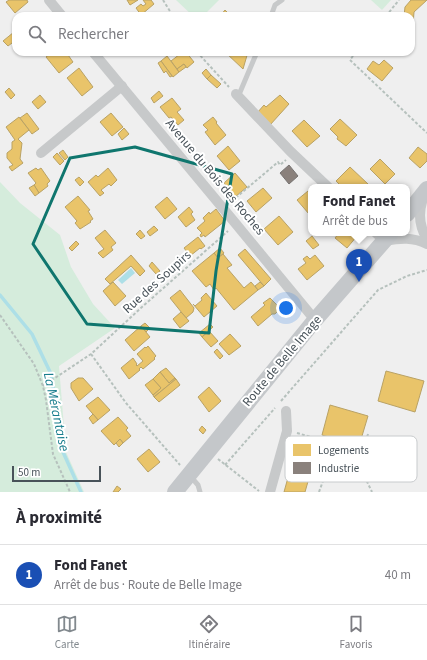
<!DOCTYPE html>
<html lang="fr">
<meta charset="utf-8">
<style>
:root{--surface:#fff;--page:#f2f2f3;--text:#2b2b33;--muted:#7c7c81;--line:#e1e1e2;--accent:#82898e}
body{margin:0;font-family:"Source Sans 3",sans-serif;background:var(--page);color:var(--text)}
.scale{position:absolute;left:12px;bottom:10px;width:89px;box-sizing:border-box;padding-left:4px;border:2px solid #485259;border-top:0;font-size:11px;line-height:14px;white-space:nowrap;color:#485259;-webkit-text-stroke:3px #fff;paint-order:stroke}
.you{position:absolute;left:286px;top:308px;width:14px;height:14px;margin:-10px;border:3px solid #fff;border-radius:50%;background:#1a73e8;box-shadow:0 0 0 6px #1a73e833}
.badge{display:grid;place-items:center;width:26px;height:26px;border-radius:50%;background:var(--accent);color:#fff;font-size:13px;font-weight:700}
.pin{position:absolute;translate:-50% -33px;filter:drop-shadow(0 1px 2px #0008)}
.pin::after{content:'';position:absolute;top:21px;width:14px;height:12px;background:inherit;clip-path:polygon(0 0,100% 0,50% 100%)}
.popup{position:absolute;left:308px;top:184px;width:102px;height:52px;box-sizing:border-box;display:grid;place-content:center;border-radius:8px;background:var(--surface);filter:drop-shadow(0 1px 3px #0005);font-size:13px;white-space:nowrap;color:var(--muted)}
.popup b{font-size:15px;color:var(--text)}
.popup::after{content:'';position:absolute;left:50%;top:100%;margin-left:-8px;border:8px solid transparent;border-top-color:var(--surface)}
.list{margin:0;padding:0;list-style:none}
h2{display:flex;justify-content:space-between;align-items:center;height:52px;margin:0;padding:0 16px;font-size:17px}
h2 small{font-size:13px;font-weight:400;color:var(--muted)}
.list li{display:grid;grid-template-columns:26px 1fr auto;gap:12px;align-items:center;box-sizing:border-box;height:60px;padding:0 16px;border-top:1px solid var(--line)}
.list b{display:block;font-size:15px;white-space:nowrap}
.list p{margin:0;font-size:13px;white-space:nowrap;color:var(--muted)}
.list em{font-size:13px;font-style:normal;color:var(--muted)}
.icon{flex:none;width:22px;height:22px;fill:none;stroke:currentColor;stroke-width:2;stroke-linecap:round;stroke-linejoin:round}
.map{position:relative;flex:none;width:427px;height:492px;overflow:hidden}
.search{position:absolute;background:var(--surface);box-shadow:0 1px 3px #0004;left:12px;right:12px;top:12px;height:44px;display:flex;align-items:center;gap:10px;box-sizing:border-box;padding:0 14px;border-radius:12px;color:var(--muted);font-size:15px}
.sheet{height:112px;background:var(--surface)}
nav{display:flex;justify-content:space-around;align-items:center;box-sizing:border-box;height:56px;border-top:1px solid var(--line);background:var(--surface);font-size:11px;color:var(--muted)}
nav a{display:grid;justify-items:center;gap:2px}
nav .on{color:var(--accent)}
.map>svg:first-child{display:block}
</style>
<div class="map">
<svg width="427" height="492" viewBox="0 0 427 492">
<rect width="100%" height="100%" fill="#efefef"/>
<g fill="#d5ecdc">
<path d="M 176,0 L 219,0 L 203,16 L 193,16 Z"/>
<path d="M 371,0 L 391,0 L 382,10 Z"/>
<path d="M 0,182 L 20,203 L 60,235 L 71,267 L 93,304 L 115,328 L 59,366 L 66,452 L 84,492 L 0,492 Z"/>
</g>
<path fill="#addfe7" d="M 131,268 L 135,273 L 122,284 L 118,280 Z"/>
<g fill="#e9c46a" stroke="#b9a265">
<path d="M 9,0 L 27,0 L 28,2 L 15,13 L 6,2 Z"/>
<path d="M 127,0 L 138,0 L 130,5 Z"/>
<path d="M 143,0 L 151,0 L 154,4 L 141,15 L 136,8 L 141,4 L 143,6 L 146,4 Z"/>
<path d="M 411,0 L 427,0 L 414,12 L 413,25 L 411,25 L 411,16 L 404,16 L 405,7 Z"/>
<path d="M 225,10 L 231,16 L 220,16 Z"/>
<path d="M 14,32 L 16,34 L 16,40 L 8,46 L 3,41 Z"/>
<path d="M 52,52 L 66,52 L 73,62 L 59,73 L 46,57 Z"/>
<path d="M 178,52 L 186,52 L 194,62 L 187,68 L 184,64 L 177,69 L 171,61 L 180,54 Z"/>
<path d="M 225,52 L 248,52 L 243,69 Z"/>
<path d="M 167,56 L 179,72 L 173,77 L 161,61 Z"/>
<path d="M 384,60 L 393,68 L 382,81 L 367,69 L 373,61 L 379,65 Z"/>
<path d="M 161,61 L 172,76 L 170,77 L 166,71 L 164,73 L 158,63 Z"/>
<path d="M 184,64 L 186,67 L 179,72 L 177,69 Z"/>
<path d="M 79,68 L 93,87 L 82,96 L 67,78 Z"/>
<path d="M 206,69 L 211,75 L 207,79 L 202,73 Z"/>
<path d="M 211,75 L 221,84 L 217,88 L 207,79 Z"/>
<path d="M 9,88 L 15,95 L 11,99 L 5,92 Z"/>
<path d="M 159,91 L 163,96 L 154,103 L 151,98 Z"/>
<path d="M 40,95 L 46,102 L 38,109 L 32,102 Z"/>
<path d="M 280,95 L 289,104 L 270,125 L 257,113 L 264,105 L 266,107 Z"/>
<path d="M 172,98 L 181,109 L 177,112 L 184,120 L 178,125 L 171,117 L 169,118 L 160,107 Z"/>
<path d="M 27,113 L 39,129 L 32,134 L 20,118 Z"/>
<path d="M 111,113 L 123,127 L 112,136 L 100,122 Z"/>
<path d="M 19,117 L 29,130 L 18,139 L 22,143 L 20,159 L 23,163 L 12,171 L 9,167 L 13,165 L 7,158 L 7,153 L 12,149 L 12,142 L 15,140 L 6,127 Z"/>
<path d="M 213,117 L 217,122 L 216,123 L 226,135 L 215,145 L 205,132 L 208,130 L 203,125 Z"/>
<path d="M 340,119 L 357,135 L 346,146 L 337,139 L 338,137 L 330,129 Z"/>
<path d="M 304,120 L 320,136 L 307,147 L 292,131 Z"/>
<path d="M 124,128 L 129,134 L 122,140 L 118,134 Z"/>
<path d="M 228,146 L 240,161 L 229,170 L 217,156 Z"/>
<path d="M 418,147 L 427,154 L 427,161 L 420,168 L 409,158 Z"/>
<path d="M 63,150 L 68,157 L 65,160 L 59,153 Z"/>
<path d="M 57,153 L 64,161 L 60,165 L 53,157 Z"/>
<path d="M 380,159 L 395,174 L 385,184 L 370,169 Z"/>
<path d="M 350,167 L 368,184 L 366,187 L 342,187 L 336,181 Z"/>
<path d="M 36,168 L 38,170 L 41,168 L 50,181 L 47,184 L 48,186 L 39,193 L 34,185 L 36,183 L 28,173 Z"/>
<path d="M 108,168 L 117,180 L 111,186 L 109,184 L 101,190 L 104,193 L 100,196 L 88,182 L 96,175 L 98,177 Z"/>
<path d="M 235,173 L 247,187 L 235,197 L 224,183 Z"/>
<path d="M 79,177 L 84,182 L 80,186 L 75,180 Z"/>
<path d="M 34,185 L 39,193 L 35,196 L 29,188 Z"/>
<path d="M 263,188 L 272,198 L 256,212 L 247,201 Z"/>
<path d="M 308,191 L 311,194 L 311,213 L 309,214 L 297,200 Z"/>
<path d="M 78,196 L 90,210 L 88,211 L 93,219 L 90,221 L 91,222 L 80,229 L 75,223 L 77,221 L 65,207 Z"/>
<path d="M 167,197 L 177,209 L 165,219 L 155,207 Z"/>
<path d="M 189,207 L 193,212 L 191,214 L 195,220 L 186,227 L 178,217 Z"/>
<path d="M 216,209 L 225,221 L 205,237 L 204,235 L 201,237 L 200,235 L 202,233 L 197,228 L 205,221 L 203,218 L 209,212 L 210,214 Z"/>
<path d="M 279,216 L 293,232 L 278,245 L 264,229 Z"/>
<path d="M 154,226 L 158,230 L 150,236 L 147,232 Z"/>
<path d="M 105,230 L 116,243 L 111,247 L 113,250 L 103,258 L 98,253 L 104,249 L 95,238 Z"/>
<path d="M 140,230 L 145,236 L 141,239 L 136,234 Z"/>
<path d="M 339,233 L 353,233 L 357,236 L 347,248 L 335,238 Z"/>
<path d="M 312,236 L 319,245 L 313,249 L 306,241 Z"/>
<path d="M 198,237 L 205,246 L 201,249 L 200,248 L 190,256 L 184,248 Z"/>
<path d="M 76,241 L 79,244 L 72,251 L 69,248 Z"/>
<path d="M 220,248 L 224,253 L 218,258 L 214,253 Z"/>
<path d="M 245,249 L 271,279 L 264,286 L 238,255 Z"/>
<path d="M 214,253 L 218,258 L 223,254 L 232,265 L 227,268 L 244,288 L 251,282 L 258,290 L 234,310 L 216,288 L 214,290 L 210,284 L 206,287 L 192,271 Z"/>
<path d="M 131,255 L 145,271 L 140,276 L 131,266 L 110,284 L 105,279 Z"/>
<path d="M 315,255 L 324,266 L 307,280 L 298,269 L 306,263 L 303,259 L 307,256 L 310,259 Z"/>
<path d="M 152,262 L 160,271 L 156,274 L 149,266 Z"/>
<path d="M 113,282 L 126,296 L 115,306 L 103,291 Z"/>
<path d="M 260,282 L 264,286 L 258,290 L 255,286 Z"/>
<path d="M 180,290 L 194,308 L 193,312 L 186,318 L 170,298 Z"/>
<path d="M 206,293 L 217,306 L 204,317 L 193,304 L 195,306 L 202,300 L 201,298 Z"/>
<path d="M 270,298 L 280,308 L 279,310 L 275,314 L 272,314 L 258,326 L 251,317 L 265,305 L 263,303 Z"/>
<path d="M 181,312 L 189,321 L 180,328 L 173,319 Z"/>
<path d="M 145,323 L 150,328 L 146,332 L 141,326 Z"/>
<path d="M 210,324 L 213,327 L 202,337 L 199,333 Z"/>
<path d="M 141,326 L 150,337 L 134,351 L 125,340 Z"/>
<path d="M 209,331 L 218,341 L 211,347 L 202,337 Z"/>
<path d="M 230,334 L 241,346 L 229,355 L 219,344 Z"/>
<path d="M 148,346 L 156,356 L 154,358 L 155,359 L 143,369 L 141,367 L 139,369 L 140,370 L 129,379 L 121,368 L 133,358 L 137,364 L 136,365 L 137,366 L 143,361 L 137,354 L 145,347 L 146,348 Z"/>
<path d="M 217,349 L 223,356 L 220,359 L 214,352 Z"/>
<path d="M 166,368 L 175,378 L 169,383 L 160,372 Z"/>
<path d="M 386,371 L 424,381 L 415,412 L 378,401 Z"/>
<path d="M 160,372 L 169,383 L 175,378 L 176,379 L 154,397 L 153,395 L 161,388 L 153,379 Z"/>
<path d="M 78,378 L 83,378 L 93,389 L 79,401 L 71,388 L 71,383 Z"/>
<path d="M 153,379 L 161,388 L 153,395 L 145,385 Z"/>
<path d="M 176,379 L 180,385 L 159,402 L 154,397 Z"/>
<path d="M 209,387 L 221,401 L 209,412 L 198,397 Z"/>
<path d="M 98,397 L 110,410 L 98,420 L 86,406 Z"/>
<path d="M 330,405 L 368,416 L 359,446 L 322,435 Z"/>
<path d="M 93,414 L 98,420 L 93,424 L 89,418 Z"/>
<path d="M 118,417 L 128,428 L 126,430 L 131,436 L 123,443 L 120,439 L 114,445 L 101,431 Z"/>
<path d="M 202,426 L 206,430 L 203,434 L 199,430 Z"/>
<path d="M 120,439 L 123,443 L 119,447 L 116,443 Z"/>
<path d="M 297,445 L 317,450 L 305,492 L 284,492 Z"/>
<path d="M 149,449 L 160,462 L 148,472 L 137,459 Z"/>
<path d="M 117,486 L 121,489 L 118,492 L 113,492 Z"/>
</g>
<path fill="#8a817c" stroke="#767372" d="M 289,165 L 298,176 L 289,184 L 280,173 Z"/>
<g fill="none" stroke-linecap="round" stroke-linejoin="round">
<path stroke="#addfe7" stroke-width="3.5" d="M 0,295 L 32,334 L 51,374 L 63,452 L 81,492"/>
<g stroke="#b6c1bd" stroke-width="2" stroke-dasharray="3 2" stroke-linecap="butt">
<path d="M 163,0 L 173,16"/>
<path d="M 386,16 L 399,0"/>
<path d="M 197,52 L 229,87"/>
<path d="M 356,52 L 350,60 L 427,133"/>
<path d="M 232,201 L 278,162 L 280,165 L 286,160"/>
<path d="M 0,315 L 34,364 L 43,386 L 46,400 L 53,454 L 70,492"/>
<path d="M 91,354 L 126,403 L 180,465"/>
<path d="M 43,386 L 91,354 L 142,307 L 228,231"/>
<path d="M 281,401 L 378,290 L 407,276 L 427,270"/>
<path d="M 297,433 L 318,439 L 332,456 L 359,465"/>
<path d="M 368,434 L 359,465 L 372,492"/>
<path d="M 218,459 L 259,491"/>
<path d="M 225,465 L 275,408"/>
<path d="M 319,492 L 332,456"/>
</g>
<g stroke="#c7c9ca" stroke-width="5">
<path d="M 271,16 L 275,5 L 282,0"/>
<path d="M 238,97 L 257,52"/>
<path d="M 191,477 L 198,485 L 200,492"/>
</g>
<g stroke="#c7c9ca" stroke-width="10">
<path d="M 49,0 L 62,16"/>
<path d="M 93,52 L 236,224 L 315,320"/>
<path d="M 236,94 L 290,151 L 328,187"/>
<path d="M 41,153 L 122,86"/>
<path d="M 423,199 C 418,213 419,226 427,239"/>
<path d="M 376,233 L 385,241 C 400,238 413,237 427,244"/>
<path d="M 270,492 L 287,431 L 286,411"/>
</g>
<g stroke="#c4c7ca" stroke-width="16">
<path d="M 407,214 L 427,189"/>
<path d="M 175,492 L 315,320 L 391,233"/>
</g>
</g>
<path fill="none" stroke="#0f766e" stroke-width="3" stroke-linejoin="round" d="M 135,147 L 232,174 L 216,271 L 209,333 L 87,324 L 33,244 L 70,158 Z"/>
<g text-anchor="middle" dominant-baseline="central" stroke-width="4" stroke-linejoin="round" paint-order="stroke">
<g font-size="13" fill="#485259" stroke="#fff">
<text transform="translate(215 177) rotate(50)">Avenue du Bois des Roches</text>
<text transform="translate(157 282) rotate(-42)">Rue des Soupirs</text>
<text transform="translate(282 361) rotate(-50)">Route de Belle Image</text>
</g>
<g font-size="14" font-style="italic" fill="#187d8d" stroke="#fff">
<text transform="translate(56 412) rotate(78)">La Mérantaise</text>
</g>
</g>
<rect x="285" y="436" width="132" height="46" rx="6" fill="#fff" stroke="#c8cbcd" stroke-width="1"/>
<rect x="293" y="444" width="18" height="12" fill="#e9c46a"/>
<rect x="293" y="462" width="18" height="12" fill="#8a817c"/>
<g font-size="11" fill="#485259">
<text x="318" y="454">Logements</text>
<text x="318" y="472">Industrie</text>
</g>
</svg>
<div class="scale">50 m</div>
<div class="you"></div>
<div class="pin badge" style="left:359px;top:282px;background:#1a4fb4">1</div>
<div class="popup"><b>Fond Fanet</b>Arrêt de bus</div>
<div class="search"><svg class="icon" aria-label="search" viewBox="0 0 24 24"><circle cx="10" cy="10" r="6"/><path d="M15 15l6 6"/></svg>Rechercher</div>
</div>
<section class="sheet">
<h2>À proximité<small></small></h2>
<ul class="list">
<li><span class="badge" style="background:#1a4fb4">1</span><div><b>Fond Fanet</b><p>Arrêt de bus · Route de Belle Image</p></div><em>40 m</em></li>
</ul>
</section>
<nav>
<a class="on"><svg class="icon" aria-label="map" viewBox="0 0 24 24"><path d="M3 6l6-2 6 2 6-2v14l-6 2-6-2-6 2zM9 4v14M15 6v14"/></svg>Carte</a>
<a><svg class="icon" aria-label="directions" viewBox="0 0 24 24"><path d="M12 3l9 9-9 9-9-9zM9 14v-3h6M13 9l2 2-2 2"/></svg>Itinéraire</a>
<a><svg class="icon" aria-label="saved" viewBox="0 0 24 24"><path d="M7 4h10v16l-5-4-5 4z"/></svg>Favoris</a>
</nav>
